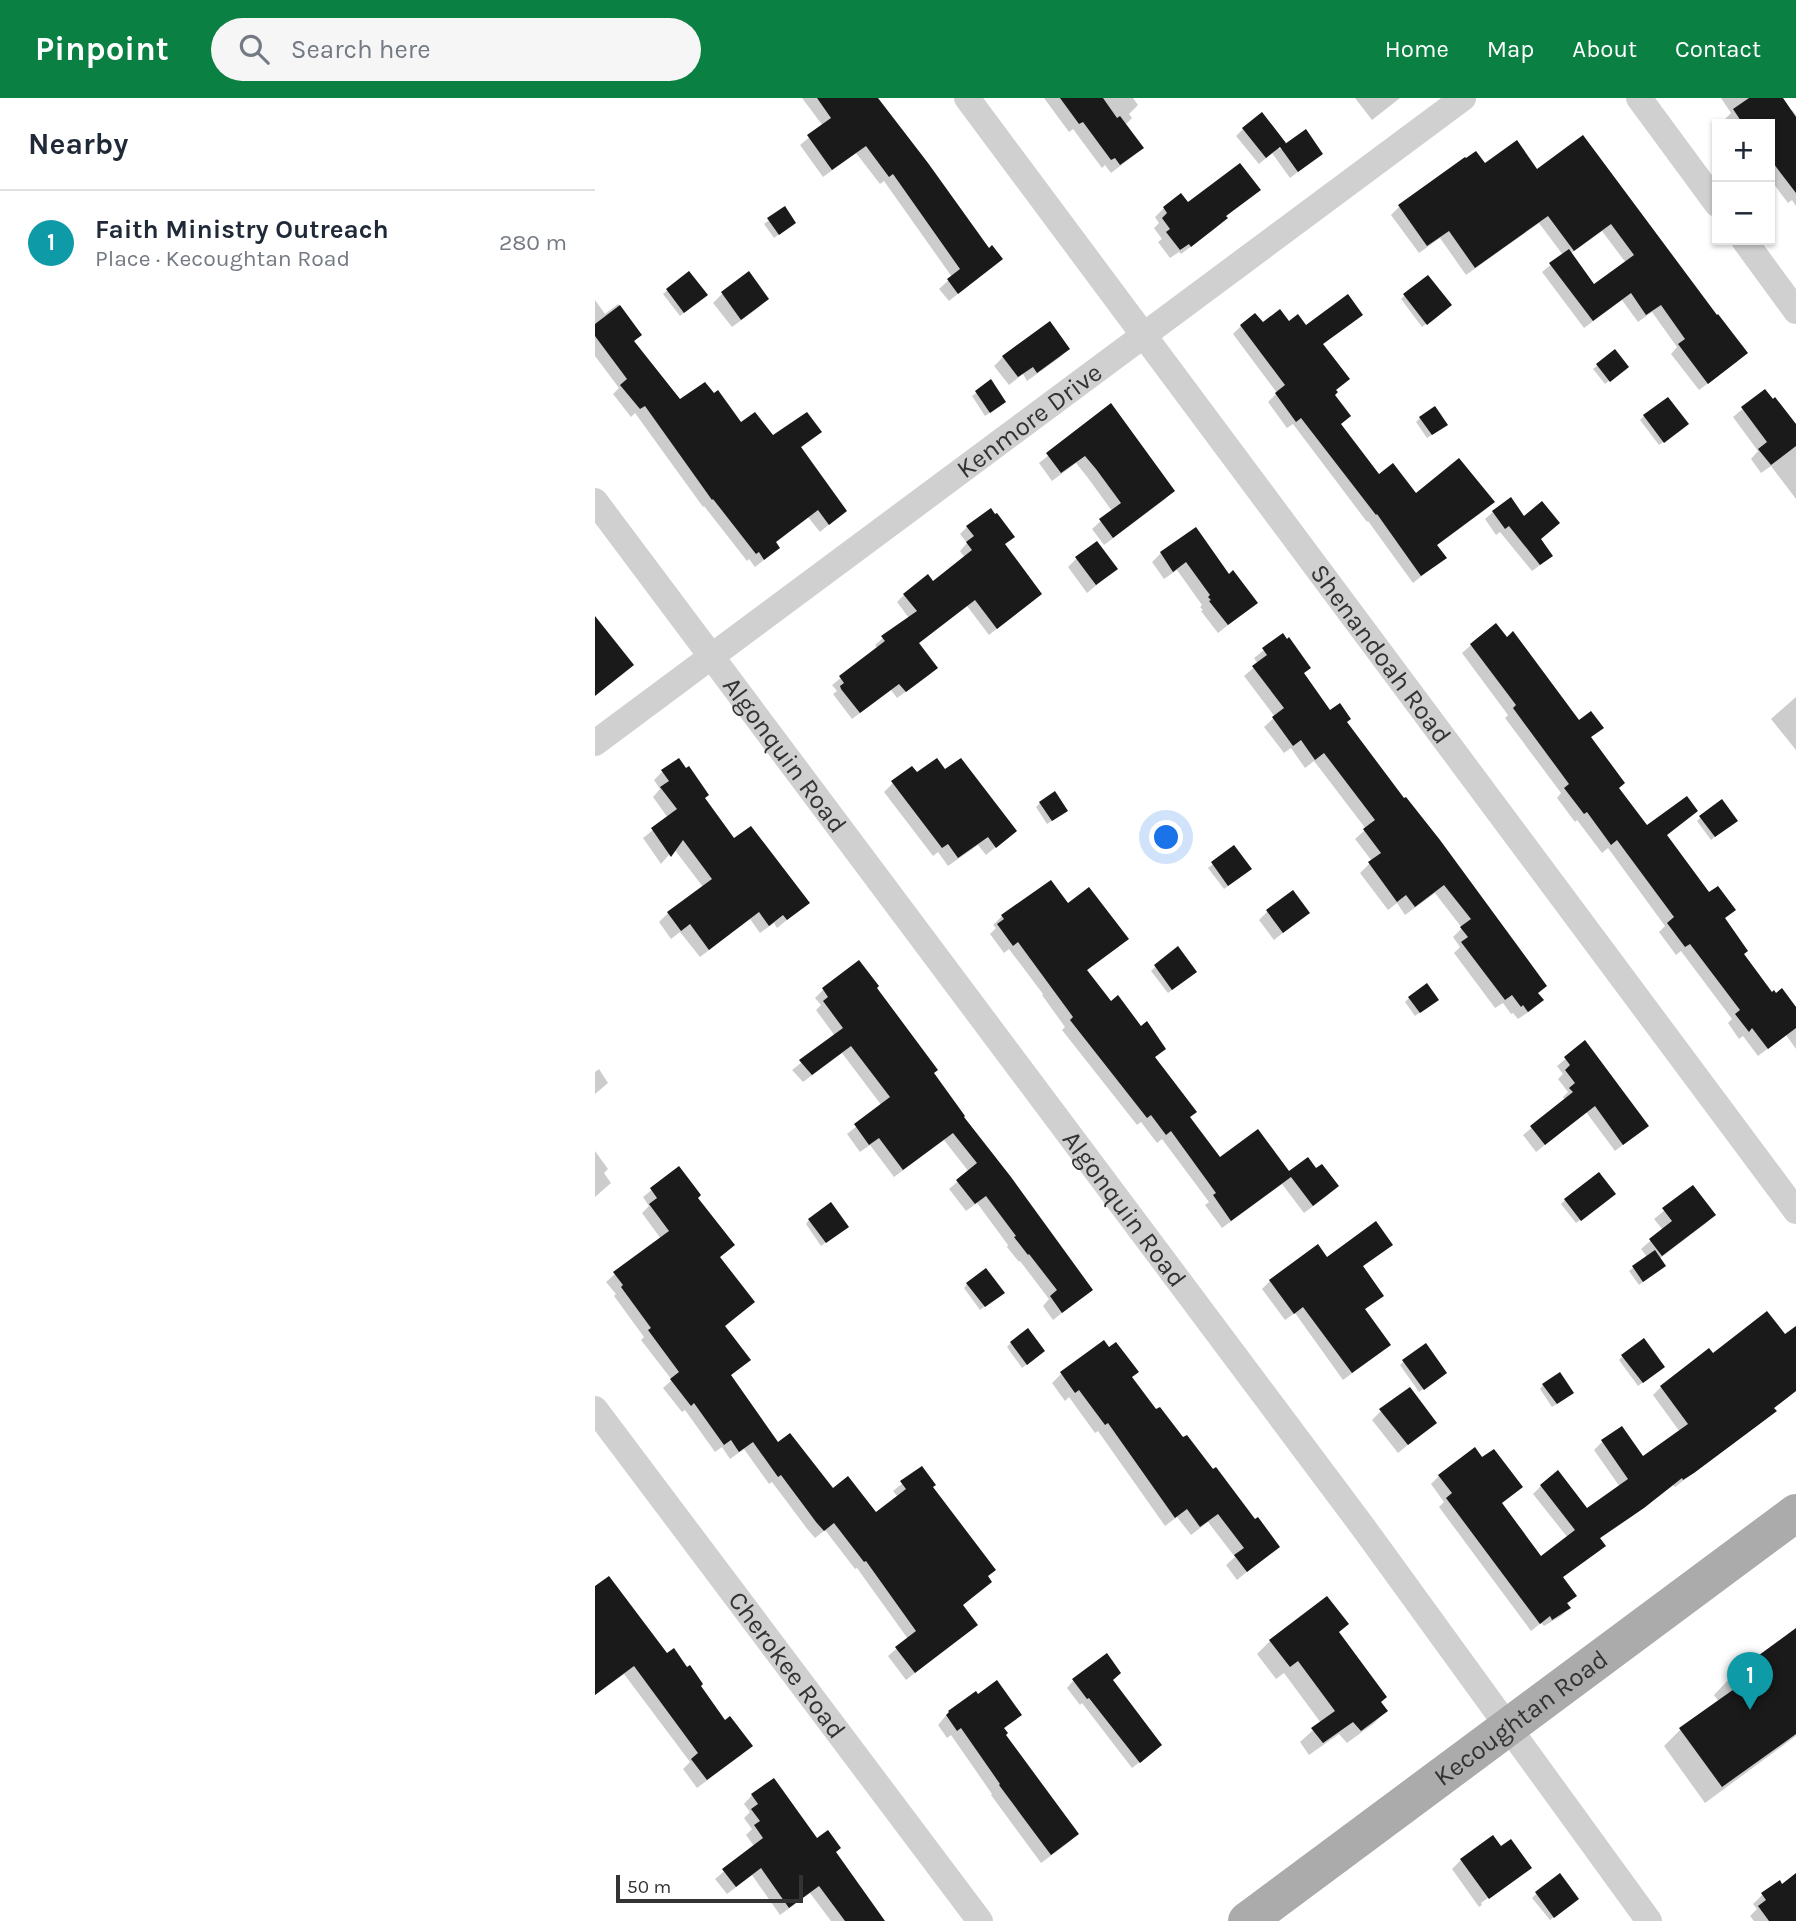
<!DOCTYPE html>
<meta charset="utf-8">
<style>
:root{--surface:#fff;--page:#f6f6f7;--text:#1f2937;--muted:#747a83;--line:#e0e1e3;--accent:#0b8043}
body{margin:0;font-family:Karla,sans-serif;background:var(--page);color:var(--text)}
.controls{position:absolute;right:21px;top:21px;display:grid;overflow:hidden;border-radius:0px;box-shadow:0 2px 5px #0004}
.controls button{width:63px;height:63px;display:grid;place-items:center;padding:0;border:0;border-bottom:2px solid var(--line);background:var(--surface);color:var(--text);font:35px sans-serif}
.scale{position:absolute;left:21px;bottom:18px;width:187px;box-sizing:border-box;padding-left:7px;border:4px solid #333;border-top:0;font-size:19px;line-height:24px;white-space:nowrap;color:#333;-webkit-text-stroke:5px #fff;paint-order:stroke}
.you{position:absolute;left:572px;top:740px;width:24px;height:24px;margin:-18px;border:5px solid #fff;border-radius:50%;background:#1a73e8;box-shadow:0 0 0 10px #1a73e833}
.badge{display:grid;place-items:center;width:46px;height:46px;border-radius:50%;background:var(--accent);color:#fff;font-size:23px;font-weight:700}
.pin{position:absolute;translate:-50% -58px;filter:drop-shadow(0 2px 4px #0008)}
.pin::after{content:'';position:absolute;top:37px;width:24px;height:21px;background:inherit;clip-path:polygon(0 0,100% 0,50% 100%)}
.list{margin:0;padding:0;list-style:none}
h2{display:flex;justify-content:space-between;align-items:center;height:91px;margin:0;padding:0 28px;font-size:30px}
h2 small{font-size:23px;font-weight:400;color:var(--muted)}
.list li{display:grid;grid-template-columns:46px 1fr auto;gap:21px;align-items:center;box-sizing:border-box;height:105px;padding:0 28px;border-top:2px solid var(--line)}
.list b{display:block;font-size:26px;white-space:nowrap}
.list p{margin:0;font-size:23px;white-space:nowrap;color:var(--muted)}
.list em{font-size:23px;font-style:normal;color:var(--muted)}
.icon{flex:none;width:38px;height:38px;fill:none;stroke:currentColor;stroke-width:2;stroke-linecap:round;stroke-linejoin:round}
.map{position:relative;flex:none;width:1201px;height:1823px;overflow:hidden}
header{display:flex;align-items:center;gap:42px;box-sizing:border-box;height:98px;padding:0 35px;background:var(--accent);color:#fff}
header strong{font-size:33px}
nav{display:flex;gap:38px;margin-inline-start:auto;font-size:24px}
.search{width:490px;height:63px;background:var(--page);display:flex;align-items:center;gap:18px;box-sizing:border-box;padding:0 24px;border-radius:38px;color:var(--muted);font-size:26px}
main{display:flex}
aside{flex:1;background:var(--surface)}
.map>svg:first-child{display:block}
</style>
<header>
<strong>Pinpoint</strong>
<div class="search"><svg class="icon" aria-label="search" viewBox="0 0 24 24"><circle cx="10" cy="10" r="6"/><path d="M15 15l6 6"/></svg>Search here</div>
<nav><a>Home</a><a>Map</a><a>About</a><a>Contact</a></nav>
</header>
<main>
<aside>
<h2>Nearby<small></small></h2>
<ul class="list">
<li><span class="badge" style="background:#0f9aa8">1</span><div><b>Faith Ministry Outreach</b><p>Place · Kecoughtan Road</p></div><em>280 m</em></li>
</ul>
</aside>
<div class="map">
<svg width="1201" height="1823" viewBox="0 0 1201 1823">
<rect width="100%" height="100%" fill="#fff"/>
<g fill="#0003" fill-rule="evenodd">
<path d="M 207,0 L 281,0 L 393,152 L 406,161 L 354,203 L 344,191 L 357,179 L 289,83 L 285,86 L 261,55 L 228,79 L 205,47 L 228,28 Z"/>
<path d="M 449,0 L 538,0 L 543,7 L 534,16 L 537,20 L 530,27 L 546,50 L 537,59 L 516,75 L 510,67 L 507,70 L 478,31 L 474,34 Z"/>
<path d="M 760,0 L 805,0 L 777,22 Z"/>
<path d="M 1126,0 L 1186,0 L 1195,13 L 1197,12 L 1201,17 L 1201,108 L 1197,102 L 1193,105 L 1175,81 L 1175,26 L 1134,26 L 1130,21 L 1136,15 Z"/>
<path d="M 648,31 L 685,51 L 710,33 L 726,56 L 695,80 L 677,55 L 664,66 L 641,38 Z"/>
<path d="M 988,39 L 1143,263 L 1104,292 L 1076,256 L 1082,249 L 1057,214 L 1043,224 L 1027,202 L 989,230 L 947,174 L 968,157 L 944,125 L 871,177 L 845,140 L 824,155 L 796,117 L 804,109 L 890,68 L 942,73 ZM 1007,133 L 1031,165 L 998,189 L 975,156 Z"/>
<path d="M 663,92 L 630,119 L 622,129 L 586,156 L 584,154 L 575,160 L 563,144 L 567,141 L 559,130 L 564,125 L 560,119 L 569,110 Z"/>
<path d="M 189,111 L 195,128 L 179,140 L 169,126 Z"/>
<path d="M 93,175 L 106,201 L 85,218 L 68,196 Z"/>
<path d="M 154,176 L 172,201 L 163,210 L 137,229 L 118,205 L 127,196 Z"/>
<path d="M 810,197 L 851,211 L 827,229 L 806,201 Z"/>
<path d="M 0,202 L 10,216 L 23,206 L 45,237 L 38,244 L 85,303 L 178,340 L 224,334 L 204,351 L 250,413 L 225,434 L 213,419 L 179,445 L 174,458 L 160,469 L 154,461 L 152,463 L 109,408 L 108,409 L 40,315 L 36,319 L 18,296 L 24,290 L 0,258 Z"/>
<path d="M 765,217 L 757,225 L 726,247 L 740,293 L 738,297 L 745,327 L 784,378 L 820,397 L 898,404 L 890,412 L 841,448 L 849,460 L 818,485 L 773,423 L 772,424 L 698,326 L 692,330 L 673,304 L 682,295 L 638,236 L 646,228 L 694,226 L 710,229 Z"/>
<path d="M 473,251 L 464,260 L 432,283 L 428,276 L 414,287 L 399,268 L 408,259 Z"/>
<path d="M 1020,253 L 1028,272 L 1010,286 L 998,271 Z"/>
<path d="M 396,284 L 405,307 L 390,318 L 377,298 Z"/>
<path d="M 1169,293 L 1201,329 L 1201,401 L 1176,368 L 1166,375 L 1156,361 L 1163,353 L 1138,319 Z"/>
<path d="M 516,308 L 578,393 L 569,402 L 509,447 L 497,431 L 517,413 L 493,380 L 481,365 L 457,383 L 444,365 Z"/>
<path d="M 1049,318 L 1087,330 L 1064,347 L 1045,322 Z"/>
<path d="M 825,320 L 846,331 L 832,340 L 821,324 Z"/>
<path d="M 898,414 L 944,441 L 948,465 L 937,473 L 905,434 L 901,437 L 890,421 Z"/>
<path d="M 372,429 L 445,496 L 394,537 L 372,508 L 323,546 L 341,570 L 334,577 L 302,600 L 296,592 L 257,621 L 238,596 L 242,593 L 237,587 L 283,551 L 280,547 L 288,540 L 314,520 L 302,504 L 309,497 L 338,485 L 370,460 L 365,453 L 372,445 L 365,436 Z"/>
<path d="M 601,431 L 651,513 L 623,535 L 606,513 L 608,512 L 605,509 L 607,507 L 582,472 L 569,481 L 557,464 L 566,455 Z"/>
<path d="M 481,461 L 521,471 L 492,495 L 473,469 Z"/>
<path d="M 688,537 L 708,576 L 735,615 L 750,624 L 942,896 L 938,911 L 923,921 L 918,915 L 916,916 L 908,905 L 900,910 L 859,855 L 865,849 L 858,839 L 867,830 L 840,795 L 810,817 L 802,805 L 793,812 L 765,775 L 777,763 L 760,741 L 771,731 L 719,663 L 710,670 L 696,650 L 689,655 L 669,629 L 680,619 L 649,578 L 663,566 L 659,560 Z"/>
<path d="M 876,547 L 984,625 L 1007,630 L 995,640 L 1022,691 L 1052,730 L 1101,713 L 1071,738 L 1128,821 L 1147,856 L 1177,896 L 1201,912 L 1201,951 L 1191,937 L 1163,958 L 1148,938 L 1144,941 L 1133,925 L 1137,921 L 1086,853 L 1081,857 L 1064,834 L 1070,828 L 1013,750 L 1007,755 L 982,722 L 980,724 L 962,700 L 966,695 L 910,620 L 913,617 L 867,555 Z"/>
<path d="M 1201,599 L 1201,652 L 1176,621 Z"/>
<path d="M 68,673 L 108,700 L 139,742 L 213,805 L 182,830 L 179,825 L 165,835 L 155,821 L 105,859 L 85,834 L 76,841 L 64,824 L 73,815 L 108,789 L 79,751 L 66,766 L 48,740 L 73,720 L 58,699 L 65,691 L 59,682 Z"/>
<path d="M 350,674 L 420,733 L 391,757 L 383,747 L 353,768 L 343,754 L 338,758 L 289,694 L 298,685 L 321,677 Z"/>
<path d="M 445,705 L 466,717 L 452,726 L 441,709 Z"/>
<path d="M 1106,719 L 1136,726 L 1116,742 L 1102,723 Z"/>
<path d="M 639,749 L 651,775 L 629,791 L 613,770 Z"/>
<path d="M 472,808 L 523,849 L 491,873 L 515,905 L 569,951 L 559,960 L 594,1020 L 624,1061 L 693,1076 L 721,1073 L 742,1088 L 733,1097 L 709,1115 L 687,1086 L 627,1130 L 610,1107 L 614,1104 L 567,1041 L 562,1045 L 546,1024 L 542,1027 L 467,932 L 470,929 L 447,897 L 448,896 L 414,851 L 409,855 L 395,836 L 401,830 L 398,827 L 407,818 Z"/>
<path d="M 673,813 L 713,815 L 679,842 L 664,822 Z"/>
<path d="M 560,869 L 596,878 L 573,895 L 556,873 Z"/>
<path d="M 280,890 L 367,1019 L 496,1192 L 458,1222 L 448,1208 L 454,1201 L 425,1163 L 424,1164 L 412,1149 L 413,1147 L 382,1105 L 371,1113 L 354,1091 L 374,1074 L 349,1042 L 299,1079 L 275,1047 L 265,1054 L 252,1036 L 287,1008 L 247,955 L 208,984 L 197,972 L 240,938 L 221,912 L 226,907 L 220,900 L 228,892 Z"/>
<path d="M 814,900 L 838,905 L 820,918 L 810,904 Z"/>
<path d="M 990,945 L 1052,1028 L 1020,1053 L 991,1014 L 941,1054 L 928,1037 L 970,1002 L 968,999 L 973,994 L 963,981 L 968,976 L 962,968 Z"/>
<path d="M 4,971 L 13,985 L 0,996 L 0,974 Z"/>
<path d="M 0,1053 L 13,1071 L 9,1075 L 16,1085 L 0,1099 Z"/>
<path d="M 84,1070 L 101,1100 L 138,1147 L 124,1160 L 158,1204 L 129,1229 L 154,1262 L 135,1278 L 183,1347 L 237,1393 L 280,1417 L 303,1399 L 298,1393 L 327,1370 L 336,1390 L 372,1534 L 311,1582 L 293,1558 L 313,1541 L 262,1470 L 260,1471 L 230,1432 L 220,1440 L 213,1432 L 177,1384 L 174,1386 L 149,1351 L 135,1361 L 127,1349 L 120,1354 L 90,1312 L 87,1314 L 68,1290 L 77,1282 L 46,1242 L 49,1239 L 19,1198 L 21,1196 L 11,1184 L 20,1176 L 66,1141 L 47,1115 L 54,1108 L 48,1099 Z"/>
<path d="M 1098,1089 L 1119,1117 L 1110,1126 L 1064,1161 L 1065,1172 L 1044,1187 L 1034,1173 L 1052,1159 L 1046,1151 L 1068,1132 L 1059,1121 Z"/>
<path d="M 1015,1100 L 981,1125 L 966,1106 L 970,1102 Z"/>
<path d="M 214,1122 L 247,1132 L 226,1148 L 211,1126 Z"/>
<path d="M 787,1154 L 767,1169 L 787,1198 L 769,1212 L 794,1246 L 786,1254 L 748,1282 L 700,1215 L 690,1222 L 667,1191 L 675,1183 L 732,1161 Z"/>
<path d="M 372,1186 L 404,1198 L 385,1212 L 369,1190 Z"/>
<path d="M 1201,1230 L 1201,1293 L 1178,1311 L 1171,1321 L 1089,1382 L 1080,1389 L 1078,1387 L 1039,1417 L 1004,1441 L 1009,1447 L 1001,1455 L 967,1480 L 980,1498 L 971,1507 L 974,1510 L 966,1518 L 949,1528 L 946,1525 L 936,1533 L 844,1409 L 849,1404 L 836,1386 L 844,1378 L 906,1406 L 946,1460 L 973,1440 L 938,1396 L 946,1388 L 992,1413 L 1025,1389 L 999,1352 L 1007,1344 L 1027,1330 L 1048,1360 L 1085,1334 L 1058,1297 L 1066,1289 L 1117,1257 L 1190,1239 Z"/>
<path d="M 508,1244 L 561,1314 L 683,1448 L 642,1482 L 631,1467 L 640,1459 L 613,1424 L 596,1437 L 582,1419 L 570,1428 L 503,1333 L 500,1335 L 474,1299 L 470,1303 L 457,1285 L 466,1276 Z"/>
<path d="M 416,1245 L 444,1257 L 427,1270 L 412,1249 Z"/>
<path d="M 1028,1258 L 1064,1273 L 1043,1288 L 1024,1262 Z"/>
<path d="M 809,1263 L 846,1279 L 824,1294 L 805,1267 Z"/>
<path d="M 948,1287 L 973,1299 L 957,1309 L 945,1291 Z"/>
<path d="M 786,1313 L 839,1325 L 803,1355 L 777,1322 Z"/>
<path d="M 0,1489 L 72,1558 L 130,1624 L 155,1648 L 146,1657 L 102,1690 L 88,1671 L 95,1664 L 29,1576 L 0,1597 Z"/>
<path d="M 1201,1532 L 1201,1638 L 1110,1705 L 1069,1648 L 1085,1632 L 1124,1604 L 1119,1597 L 1135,1580 Z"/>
<path d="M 743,1535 L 784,1605 L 791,1613 L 778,1626 L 752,1645 L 744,1636 L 714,1657 L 705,1644 L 726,1625 L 689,1575 L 681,1581 L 662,1556 L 675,1543 Z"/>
<path d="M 478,1583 L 516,1583 L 558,1654 L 537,1670 L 487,1605 L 485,1607 L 472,1590 Z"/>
<path d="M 354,1614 L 424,1617 L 408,1631 L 409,1637 L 482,1736 L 473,1745 L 446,1765 L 396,1697 L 397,1696 L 356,1637 L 352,1640 L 343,1627 Z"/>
<path d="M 157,1697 L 239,1755 L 288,1823 L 236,1823 L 215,1795 L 185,1817 L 157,1777 L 132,1796 L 120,1781 L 159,1748 L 151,1737 L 157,1731 L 149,1720 L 155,1714 L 149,1706 Z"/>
<path d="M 906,1750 L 934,1770 L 927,1777 L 927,1775 L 886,1805 L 887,1807 L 884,1809 L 857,1771 L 866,1762 Z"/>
<path d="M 1187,1788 L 1199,1823 L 1159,1823 L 1155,1818 L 1162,1811 L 1158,1806 L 1167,1797 Z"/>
<path d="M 941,1796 L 978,1804 L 955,1822 L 937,1800 Z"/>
</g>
<g fill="#1a1a1a">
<path d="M 222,0 L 283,0 L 333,65 L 394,150 L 397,147 L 408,161 L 363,196 L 352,181 L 365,171 L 298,76 L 294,79 L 271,48 L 237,72 L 212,37 L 236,20 Z"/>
<path d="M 465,0 L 508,0 L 522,20 L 525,18 L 549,50 L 525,67 L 520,60 L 516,62 L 488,24 L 484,26 Z"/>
<path d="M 1154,0 L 1188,0 L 1201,19 L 1201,95 L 1175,61 L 1175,26 L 1148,26 L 1138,11 Z"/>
<path d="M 667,14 L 691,45 L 690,46 L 711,31 L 728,56 L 703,74 L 685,49 L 671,60 L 647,30 Z"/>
<path d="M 988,37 L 1122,217 L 1123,216 L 1153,255 L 1113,286 L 1083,246 L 1090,241 L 1066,207 L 1051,217 L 1036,195 L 998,223 L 954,165 L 974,151 L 999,186 L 1039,157 L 1016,126 L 979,153 L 953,118 L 880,170 L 854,133 L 832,148 L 803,107 L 870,59 L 871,60 L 881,53 L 890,65 L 922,42 L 942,71 Z"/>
<path d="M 645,65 L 666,92 L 631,118 L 633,120 L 596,149 L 594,146 L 585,152 L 571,134 L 575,131 L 567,120 L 572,115 L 568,109 L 586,95 L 593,104 Z"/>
<path d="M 190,108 L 201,125 L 184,137 L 172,120 Z"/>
<path d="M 94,173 L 113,197 L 89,215 L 71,191 Z"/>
<path d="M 154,173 L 174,201 L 146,222 L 126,194 Z"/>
<path d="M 833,177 L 857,207 L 832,227 L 808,196 Z"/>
<path d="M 753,196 L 768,217 L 728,246 L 755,281 L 741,292 L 743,294 L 740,297 L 756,318 L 746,326 L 784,376 L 798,365 L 821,395 L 864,360 L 900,404 L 842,447 L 852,460 L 826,478 L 782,416 L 781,417 L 706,320 L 701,324 L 680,295 L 690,287 L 645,227 L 660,215 L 668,224 L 685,211 L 694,223 L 703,216 L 711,227 Z"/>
<path d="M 25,207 L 47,237 L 39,243 L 85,301 L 110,284 L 119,295 L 123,292 L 146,324 L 160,314 L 178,337 L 212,314 L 227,334 L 206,349 L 252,413 L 234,427 L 223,412 L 181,444 L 185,450 L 169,462 L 164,454 L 161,456 L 118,401 L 117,402 L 50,308 L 45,311 L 25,287 L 32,281 L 0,238 L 0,226 Z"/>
<path d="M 455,223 L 475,251 L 442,275 L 438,269 L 423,279 L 407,258 Z"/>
<path d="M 1020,251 L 1034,269 L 1015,284 L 1001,266 Z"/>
<path d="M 396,281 L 411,304 L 395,315 L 380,293 Z"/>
<path d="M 1170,291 L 1178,301 L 1180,299 L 1201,326 L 1201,348 L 1176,367 L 1163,351 L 1172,344 L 1146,309 Z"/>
<path d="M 1073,299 L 1094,326 L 1069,345 L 1048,317 Z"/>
<path d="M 516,305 L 580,393 L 518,440 L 504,421 L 526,405 L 501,371 L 490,358 L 466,375 L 451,355 Z"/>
<path d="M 840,308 L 853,327 L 837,337 L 824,319 Z"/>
<path d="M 916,399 L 929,418 L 947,403 L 965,425 L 946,441 L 958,458 L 945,467 L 914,428 L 910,431 L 897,413 Z"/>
<path d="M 396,410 L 400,416 L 402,415 L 420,439 L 410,446 L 447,496 L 402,531 L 380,502 L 324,545 L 343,570 L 311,594 L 304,586 L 265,615 L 246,591 L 245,588 L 249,585 L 244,578 L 290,543 L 286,538 L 322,513 L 308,496 L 333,476 L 338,483 L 377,452 L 371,444 L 379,438 L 371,428 Z"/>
<path d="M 601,429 L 634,476 L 638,472 L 663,505 L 633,527 L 614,503 L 616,502 L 613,499 L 615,497 L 591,464 L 578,474 L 565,454 Z"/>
<path d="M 502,443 L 523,471 L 501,487 L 480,459 Z"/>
<path d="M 0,518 L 39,567 L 0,598 Z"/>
<path d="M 901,525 L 912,539 L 918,533 L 984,622 L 996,613 L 1009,630 L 996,639 L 1030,685 L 1024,690 L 1052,727 L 1092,698 L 1103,713 L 1072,737 L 1114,794 L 1123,788 L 1141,812 L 1130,820 L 1153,853 L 1149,856 L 1177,894 L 1179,892 L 1181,895 L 1187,890 L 1201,909 L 1201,930 L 1173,951 L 1157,930 L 1154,934 L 1140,916 L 1145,912 L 1095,846 L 1090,849 L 1072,825 L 1079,819 L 1022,742 L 1016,747 L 992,714 L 989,716 L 969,690 L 974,686 L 918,610 L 921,607 L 875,546 Z"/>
<path d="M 688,535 L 692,541 L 694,539 L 716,570 L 709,575 L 735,612 L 745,605 L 756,621 L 752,624 L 809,700 L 811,699 L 845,742 L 952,888 L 943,895 L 949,902 L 933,914 L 928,907 L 926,909 L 917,897 L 910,902 L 866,844 L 873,839 L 865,829 L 876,821 L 849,787 L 820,809 L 811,797 L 802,804 L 773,764 L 786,755 L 768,731 L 780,722 L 729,655 L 720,662 L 706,642 L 698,648 L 677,619 L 689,610 L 657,568 L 672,557 L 667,550 Z"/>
<path d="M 84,660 L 91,670 L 94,668 L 114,697 L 110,700 L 139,740 L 156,728 L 215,805 L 192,822 L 188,817 L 174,828 L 164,814 L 114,852 L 95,826 L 86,833 L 72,814 L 117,781 L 88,742 L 76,759 L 56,730 L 82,711 L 65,689 L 74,683 L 66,672 Z"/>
<path d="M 342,660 L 350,671 L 366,660 L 422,733 L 401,750 L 393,739 L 363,760 L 353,746 L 347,750 L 296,683 L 317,668 L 322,674 Z"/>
<path d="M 460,693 L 473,713 L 457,723 L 444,704 Z"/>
<path d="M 1127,701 L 1143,723 L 1120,739 L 1104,718 Z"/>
<path d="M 639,747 L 657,771 L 633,788 L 616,764 Z"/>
<path d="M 456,782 L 473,805 L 494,789 L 534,841 L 492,872 L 516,903 L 523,897 L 546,928 L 552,923 L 571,951 L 560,959 L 602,1014 L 595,1019 L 625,1059 L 663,1031 L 694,1073 L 713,1059 L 721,1070 L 727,1066 L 744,1088 L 718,1108 L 696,1079 L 636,1123 L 618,1097 L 621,1095 L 576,1033 L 571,1037 L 556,1017 L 552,1020 L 475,922 L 478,919 L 423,844 L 418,848 L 402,826 L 409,821 L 406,817 Z"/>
<path d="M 698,792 L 715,815 L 688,835 L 671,812 Z"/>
<path d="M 583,848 L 602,874 L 577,892 L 559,867 Z"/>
<path d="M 264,862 L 284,888 L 282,890 L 343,972 L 339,975 L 370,1018 L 369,1019 L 416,1079 L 498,1192 L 467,1215 L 455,1198 L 462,1192 L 434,1156 L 433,1157 L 419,1139 L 421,1138 L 391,1098 L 380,1106 L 361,1082 L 382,1065 L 358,1035 L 308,1072 L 284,1040 L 274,1047 L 259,1026 L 295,999 L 256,948 L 217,977 L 204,962 L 248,930 L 228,903 L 233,899 L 227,890 Z"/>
<path d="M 832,885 L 844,902 L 825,915 L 813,899 Z"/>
<path d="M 990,942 L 1054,1028 L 1028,1047 L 1000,1008 L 950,1047 L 935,1028 L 978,994 L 974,990 L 980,985 L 970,972 L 975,967 L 969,959 Z"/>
<path d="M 84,1068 L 106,1097 L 103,1100 L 140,1147 L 125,1159 L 160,1204 L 130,1228 L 156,1262 L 136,1277 L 183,1344 L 195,1335 L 238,1390 L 253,1378 L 281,1414 L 311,1391 L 305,1383 L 327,1368 L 341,1387 L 338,1389 L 401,1472 L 393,1478 L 397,1484 L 368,1507 L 383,1527 L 320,1575 L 300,1549 L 321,1533 L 271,1463 L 269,1464 L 239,1425 L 229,1433 L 221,1424 L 186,1377 L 183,1379 L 158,1344 L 144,1354 L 136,1342 L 129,1347 L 99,1305 L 96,1308 L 75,1281 L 84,1274 L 53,1232 L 56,1230 L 26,1189 L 28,1187 L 18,1174 L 74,1133 L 54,1106 L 62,1100 L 55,1090 Z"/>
<path d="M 1004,1074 L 1021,1096 L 986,1123 L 969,1101 Z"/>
<path d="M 1098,1087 L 1121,1117 L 1067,1158 L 1054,1141 L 1077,1123 L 1067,1110 Z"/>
<path d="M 236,1104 L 254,1129 L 231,1145 L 213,1121 Z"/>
<path d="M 781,1123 L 798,1147 L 768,1168 L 789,1198 L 770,1211 L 796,1247 L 757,1275 L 708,1209 L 699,1216 L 674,1182 L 723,1146 L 732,1159 Z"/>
<path d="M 1060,1152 L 1071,1168 L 1048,1184 L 1037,1168 Z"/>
<path d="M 391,1170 L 410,1195 L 390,1209 L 371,1185 Z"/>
<path d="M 1172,1213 L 1190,1236 L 1201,1228 L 1201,1293 L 1179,1310 L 1182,1313 L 1099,1375 L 1088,1382 L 1087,1380 L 1049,1410 L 1005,1440 L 1011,1448 L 968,1479 L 982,1498 L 972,1505 L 976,1510 L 957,1522 L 955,1518 L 945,1526 L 851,1400 L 857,1395 L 843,1377 L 880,1349 L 887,1359 L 899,1351 L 928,1389 L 907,1405 L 946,1458 L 980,1432 L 945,1387 L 963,1372 L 992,1410 L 1033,1381 L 1006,1342 L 1027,1328 L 1048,1358 L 1093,1326 L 1065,1288 L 1114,1250 L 1118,1255 Z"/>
<path d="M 433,1230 L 450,1253 L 432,1267 L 415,1244 Z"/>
<path d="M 1049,1240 L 1070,1269 L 1048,1285 L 1026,1257 Z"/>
<path d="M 509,1242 L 514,1249 L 521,1244 L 544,1274 L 537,1279 L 561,1311 L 565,1309 L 588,1339 L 592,1337 L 618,1371 L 621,1369 L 660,1421 L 663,1419 L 685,1449 L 652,1474 L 639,1457 L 649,1450 L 623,1416 L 605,1429 L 592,1411 L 580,1420 L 513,1325 L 510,1327 L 484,1292 L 480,1295 L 465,1274 Z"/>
<path d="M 831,1245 L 852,1275 L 829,1292 L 807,1262 Z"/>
<path d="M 965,1274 L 979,1295 L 962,1306 L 947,1286 Z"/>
<path d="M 815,1289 L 842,1325 L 813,1347 L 784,1311 Z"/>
<path d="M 14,1478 L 72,1555 L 79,1550 L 92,1569 L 95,1567 L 108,1586 L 106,1588 L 130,1622 L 135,1618 L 158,1648 L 112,1682 L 96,1661 L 103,1655 L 39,1568 L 0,1597 L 0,1488 Z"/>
<path d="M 732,1498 L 754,1526 L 744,1534 L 792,1599 L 786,1604 L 793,1613 L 766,1633 L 758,1624 L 728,1645 L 716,1630 L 740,1613 L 703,1563 L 695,1569 L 674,1542 Z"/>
<path d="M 1201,1530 L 1201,1636 L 1127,1689 L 1084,1630 L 1142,1589 L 1134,1579 Z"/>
<path d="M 512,1555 L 526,1575 L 518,1582 L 567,1647 L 545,1665 L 494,1600 L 492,1601 L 477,1581 Z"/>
<path d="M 402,1582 L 427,1617 L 409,1630 L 413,1635 L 411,1637 L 484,1736 L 456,1757 L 404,1687 L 405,1686 L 366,1630 L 362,1633 L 351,1617 L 354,1614 L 353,1613 L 381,1593 L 383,1596 Z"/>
<path d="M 179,1680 L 222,1740 L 233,1732 L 246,1750 L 241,1754 L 290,1823 L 250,1823 L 224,1788 L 194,1810 L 166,1770 L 141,1789 L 127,1771 L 168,1740 L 159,1727 L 165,1723 L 156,1711 L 163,1706 L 156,1696 Z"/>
<path d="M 898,1737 L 906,1748 L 916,1741 L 937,1770 L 894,1801 L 865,1761 Z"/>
<path d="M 965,1775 L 984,1801 L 959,1820 L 940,1794 Z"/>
<path d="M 1201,1775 L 1201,1823 L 1174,1823 L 1163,1808 L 1171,1802 L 1166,1795 L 1185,1782 L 1187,1786 Z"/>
</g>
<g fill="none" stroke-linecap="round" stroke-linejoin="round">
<g stroke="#d0d0d0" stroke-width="26">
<path id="s1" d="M 372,0 L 1201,1113"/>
<path d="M 1044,0 L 1122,106"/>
<path d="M 1149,142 L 1201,213"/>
<path id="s2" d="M 0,403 L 768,1429 L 1054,1823"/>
<path id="s3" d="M 0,645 L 868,0"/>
<path id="s4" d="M 0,1311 L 385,1823"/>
</g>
<path stroke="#ababab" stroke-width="38" id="s5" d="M 652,1823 L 1201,1415"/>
</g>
<g text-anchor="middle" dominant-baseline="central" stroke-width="7" stroke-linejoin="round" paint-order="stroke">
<g font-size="26" fill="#333" stroke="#fff">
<text stroke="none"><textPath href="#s3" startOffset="541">Kenmore Drive</textPath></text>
<text stroke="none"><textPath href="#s1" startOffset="693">Shenandoah Road</textPath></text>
<text stroke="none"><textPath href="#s2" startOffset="317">Algonquin Road</textPath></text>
<text stroke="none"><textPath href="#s2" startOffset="884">Algonquin Road</textPath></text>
<text stroke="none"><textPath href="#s4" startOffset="320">Cherokee Road</textPath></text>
<text stroke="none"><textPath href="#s5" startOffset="341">Kecoughtan Road</textPath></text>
</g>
</g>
</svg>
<div class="controls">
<button>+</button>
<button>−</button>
</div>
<div class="scale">50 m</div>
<div class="you"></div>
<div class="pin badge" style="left:1155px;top:1612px;background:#0f9aa8">1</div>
</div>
</main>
